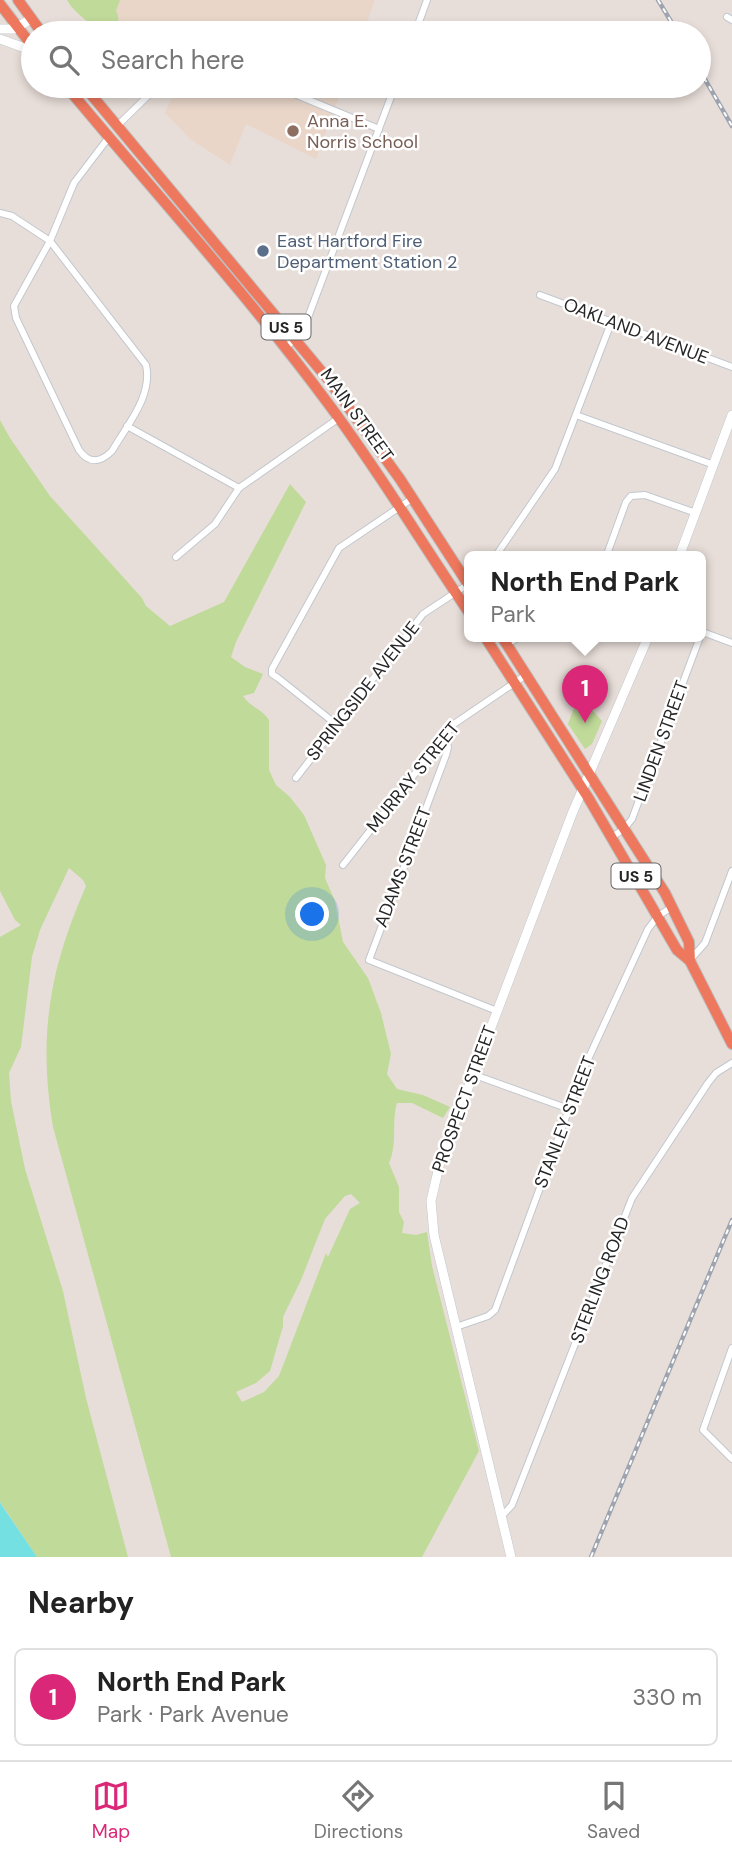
<!DOCTYPE html>
<meta charset="utf-8">
<style>
:root{--surface:#fff;--page:#f2f2f2;--text:#222;--muted:#767676;--line:#e0e0e0;--accent:#db2777}
body{margin:0;font-family:"DM Sans",sans-serif;background:var(--page);color:var(--text)}
.you{position:absolute;left:313px;top:915px;width:24px;height:24px;margin:-18px;border:5px solid #fff;border-radius:50%;background:#1a73e8;box-shadow:0 0 0 10px #1a73e833}
.badge{display:grid;place-items:center;width:46px;height:46px;border-radius:50%;background:var(--accent);color:#fff;font-size:23px;font-weight:700}
.pin{position:absolute;translate:-50% -58px;filter:drop-shadow(0 2px 4px #0008)}
.pin::after{content:'';position:absolute;top:37px;width:24px;height:21px;background:inherit;clip-path:polygon(0 0,100% 0,50% 100%)}
.popup{position:absolute;left:464px;top:551px;width:242px;height:91px;box-sizing:border-box;display:grid;place-content:center;border-radius:10px;background:var(--surface);filter:drop-shadow(0 2px 5px #0005);font-size:23px;white-space:nowrap;color:var(--muted)}
.popup b{font-size:26px;color:var(--text)}
.popup::after{content:'';position:absolute;left:50%;top:100%;margin-left:-14px;border:14px solid transparent;border-top-color:var(--surface)}
.list{margin:0;padding:0;list-style:none}
h2{display:flex;justify-content:space-between;align-items:center;height:91px;margin:0;padding:0 28px;font-size:30px}
h2 small{font-size:23px;font-weight:400;color:var(--muted)}
.list li{display:grid;grid-template-columns:46px 1fr auto;gap:21px;align-items:center;box-sizing:border-box;height:98px;margin:0 14px 14px;padding:0 14px;border:2px solid var(--line);border-radius:10px}
.list b{display:block;font-size:26px;white-space:nowrap}
.list p{margin:0;font-size:23px;white-space:nowrap;color:var(--muted)}
.list em{font-size:23px;font-style:normal;color:var(--muted)}
.icon{flex:none;width:38px;height:38px;fill:none;stroke:currentColor;stroke-width:2;stroke-linecap:round;stroke-linejoin:round}
.map{position:relative;flex:none;width:732px;height:1557px;overflow:hidden}
.search{position:absolute;background:var(--surface);box-shadow:0 4px 10px #0003;left:21px;right:21px;top:21px;height:77px;display:flex;align-items:center;gap:18px;box-sizing:border-box;padding:0 24px;border-radius:38px;color:var(--muted);font-size:26px}
.sheet{height:203px;background:var(--surface)}
nav{display:flex;justify-content:space-around;align-items:center;box-sizing:border-box;height:98px;border-top:2px solid var(--line);background:var(--surface);font-size:19px;color:var(--muted)}
nav a{display:grid;justify-items:center;gap:4px}
nav .on{color:var(--accent)}
.map>svg:first-child{display:block}
</style>
<div class="map">
<svg width="732" height="1557" viewBox="0 0 732 1557">
<rect width="100%" height="100%" fill="#e8ded9"/>
<g fill="#e9d6c9">
<path d="M 120,0 L 375,0 L 363,33 L 107,33 Z"/>
<path d="M 160,86 L 343,86 L 316,159 L 246,124 L 230,165 L 190,139 L 165,113 L 174,92 Z"/>
</g>
<g fill="#c0da9a" fill-rule="evenodd">
<path d="M 67,0 L 120,0 L 116,11 L 118,15 L 119,33 L 100,33 C 90,21 75,15 67,0 Z"/>
<path d="M 0,420 L 10,438 L 50,496 L 142,598 L 146,606 L 170,626 L 224,602 L 290,484 L 306,502 L 236,642 L 231,657 L 245,667 L 263,674 L 254,693 L 243,696 C 250,707 262,709 269,720 L 269,770 L 276,785 L 290,797 L 304,815 L 326,865 L 325,878 L 335,901 L 343,942 L 368,978 L 381,1013 L 391,1054 L 387,1074 L 397,1089 L 423,1095 L 450,1107 L 443,1118 L 412,1103 L 397,1103 C 391,1123 398,1143 389,1163 L 399,1187 L 399,1212 L 404,1222 L 402,1233 L 416,1235 L 427,1232 L 432,1266 L 479,1451 L 422,1557 L 171,1557 L 53,1127 C 38,1036 49,970 86,886 L 83,880 L 69,868 L 40,930 L 32,957 L 21,1047 L 9,1073 L 11,1101 L 25,1169 L 63,1291 L 86,1398 L 128,1557 L 37,1557 L 0,1502 L 0,937 L 21,925 L 15,920 L 0,891 ZM 351,1194 L 360,1203 L 350,1209 L 328,1257 L 326,1253 L 279,1376 L 264,1392 L 242,1402 L 236,1392 L 256,1383 L 270,1371 L 283,1326 L 283,1317 L 301,1280 L 325,1219 L 345,1196 Z"/>
<path d="M 579,695 L 602,721 L 592,744 L 585,749 L 568,724 Z"/>
</g>
<path fill="#75e0e1" d="M 0,1502 L 3,1507 L 37,1557 L 0,1557 Z"/>
<g fill="none" stroke-linecap="round" stroke-linejoin="round">
<g stroke="#c1c8cf" stroke-width="8">
<g id="street">
<path d="M 727,17 L 732,20"/>
<path d="M 415,33 L 427,0"/>
<path d="M 275,86 L 379,129"/>
<path d="M 117,126 L 158,86"/>
<path d="M 0,213 L 12,216 L 50,241 L 146,365 C 153,396 127,425 112,451 C 100,463 89,464 79,450 L 16,318 L 14,306 L 50,241 L 74,183 L 109,137"/>
<path d="M 540,295 L 732,367"/>
<path d="M 285,348 L 299,336 L 304,328 L 395,86"/>
<path d="M 576,415 L 714,465"/>
<path d="M 127,426 L 239,488"/>
<path d="M 176,557 L 215,524 L 239,488 L 339,418"/>
<path d="M 495,557 L 555,469 L 611,323"/>
<path d="M 606,557 L 626,502 L 631,496 L 645,495 L 696,513"/>
<path d="M 700,631 L 732,643"/>
<path d="M 506,645 L 519,637"/>
<path d="M 337,725 L 278,678 L 272,674 L 272,669 L 339,548 L 413,498"/>
<path d="M 445,734 L 448,747 L 446,755 L 369,960 L 497,1011"/>
<path d="M 296,778 L 423,614 L 470,583"/>
<path d="M 612,837 L 624,829 L 632,819 L 700,637"/>
<path d="M 343,865 L 454,724 L 526,675"/>
<path d="M 690,960 L 705,943 L 732,871"/>
<path d="M 472,1074 L 569,1109"/>
<path d="M 456,1327 L 488,1316 L 495,1310 L 584,1068 L 648,929 L 658,916 L 672,907"/>
<path d="M 732,1348 L 703,1430 L 732,1459"/>
<path d="M 501,1517 L 512,1505 L 632,1198 L 708,1083 L 716,1073 L 732,1063"/>
</g>
</g>
<g stroke="#c1c8cf" stroke-width="10">
<g id="secondary">
<path d="M 0,29 L 14,29 L 31,19"/>
<path d="M 0,39 L 33,51"/>
<path d="M 679,557 L 732,415"/>
<path d="M 511,1557 L 434,1235 L 431,1201 L 440,1162 L 572,814 L 648,637"/>
</g>
</g>
<g stroke="#bebebe" stroke-width="12">
<g id="highway">
<path d="M 18,0 L 42,33"/>
<path d="M 0,4 L 33,47"/>
<path d="M 66,86 C 154,192 248,295 330,406 C 380,473 423,545 470,614"/>
<path d="M 84,86 L 327,378 L 400,479 L 470,587"/>
<path d="M 485,637 L 589,799 L 677,950 L 690,961 L 732,1044"/>
<path d="M 502,637 L 665,893 L 689,942 L 690,961"/>
</g>
</g>
<use href="#street" stroke="#fff" stroke-width="6"/>
<use href="#secondary" stroke="#fff" stroke-width="9"/>
<use href="#highway" stroke="#ee785e" stroke-width="10"/>
<g stroke="#9da4af" stroke-width="4.5">
<g id="rail">
<path d="M 658,0 L 678,33"/>
<path d="M 699,69 L 732,126"/>
<path d="M 591,1557 L 732,1220"/>
</g>
</g>
<use href="#rail" stroke="#fff" stroke-width="2" stroke-dasharray="5" stroke-linecap="butt"/>
</g>
<circle fill="#8d6e63" stroke="#fff" stroke-width="2.5" cx="293" cy="131" r="7"/>
<circle fill="#5c6f8a" stroke="#fff" stroke-width="2.5" cx="263" cy="251" r="7"/>
<g text-anchor="middle" dominant-baseline="central" stroke-width="5" stroke-linejoin="round" paint-order="stroke">
<g fill="#fff" stroke="#676767" stroke-width="2">
<rect x="261.5" y="314.5" width="49" height="25" rx="5"/>
<rect x="611.5" y="863.5" width="49" height="25" rx="5"/>
</g>
<g font-size="16" font-weight="bold" fill="#262626">
<text x="286" y="327">US 5</text>
<text x="636" y="876">US 5</text>
</g>
<g font-size="18" fill="#785e54" stroke="#fff" text-anchor="start">
<text x="307" y="121">Anna E.<tspan x="307" dy="21">Norris School</tspan></text>
</g>
<g font-size="18" fill="#4e5e75" stroke="#fff" text-anchor="start">
<text x="277" y="241">East Hartford Fire<tspan x="277" dy="21">Department Station 2</tspan></text>
</g>
<g font-size="18" fill="#262626" stroke="#fff">
<text transform="translate(636 331) rotate(21)">OAKLAND AVENUE</text>
<text transform="translate(357 415) rotate(54)">MAIN STREET</text>
<text transform="translate(363 691) rotate(-52)">SPRINGSIDE AVENUE</text>
<text transform="translate(661 741) rotate(-70)">LINDEN STREET</text>
<text transform="translate(413 777) rotate(-51)">MURRAY STREET</text>
<text transform="translate(403 867) rotate(-69)">ADAMS STREET</text>
<text transform="translate(464 1099) rotate(-70)">PROSPECT STREET</text>
<text transform="translate(565 1122) rotate(-69)">STANLEY STREET</text>
<text transform="translate(600 1280) rotate(-69)">STERLING ROAD</text>
</g>
</g>
</svg>
<div class="you"></div>
<div class="pin badge" style="left:585px;top:723px">1</div>
<div class="popup"><b>North End Park</b>Park</div>
<div class="search"><svg class="icon" aria-label="search" viewBox="0 0 24 24"><circle cx="10" cy="10" r="6"/><path d="M15 15l6 6"/></svg>Search here</div>
</div>
<section class="sheet">
<h2>Nearby<small></small></h2>
<ul class="list">
<li><span class="badge">1</span><div><b>North End Park</b><p>Park · Park Avenue</p></div><em>330 m</em></li>
</ul>
</section>
<nav>
<a class="on"><svg class="icon" aria-label="map" viewBox="0 0 24 24"><path d="M3 6l6-2 6 2 6-2v14l-6 2-6-2-6 2zM9 4v14M15 6v14"/></svg>Map</a>
<a><svg class="icon" aria-label="directions" viewBox="0 0 24 24"><path d="M12 3l9 9-9 9-9-9zM9 14v-3h6M13 9l2 2-2 2"/></svg>Directions</a>
<a><svg class="icon" aria-label="saved" viewBox="0 0 24 24"><path d="M7 4h10v16l-5-4-5 4z"/></svg>Saved</a>
</nav>
